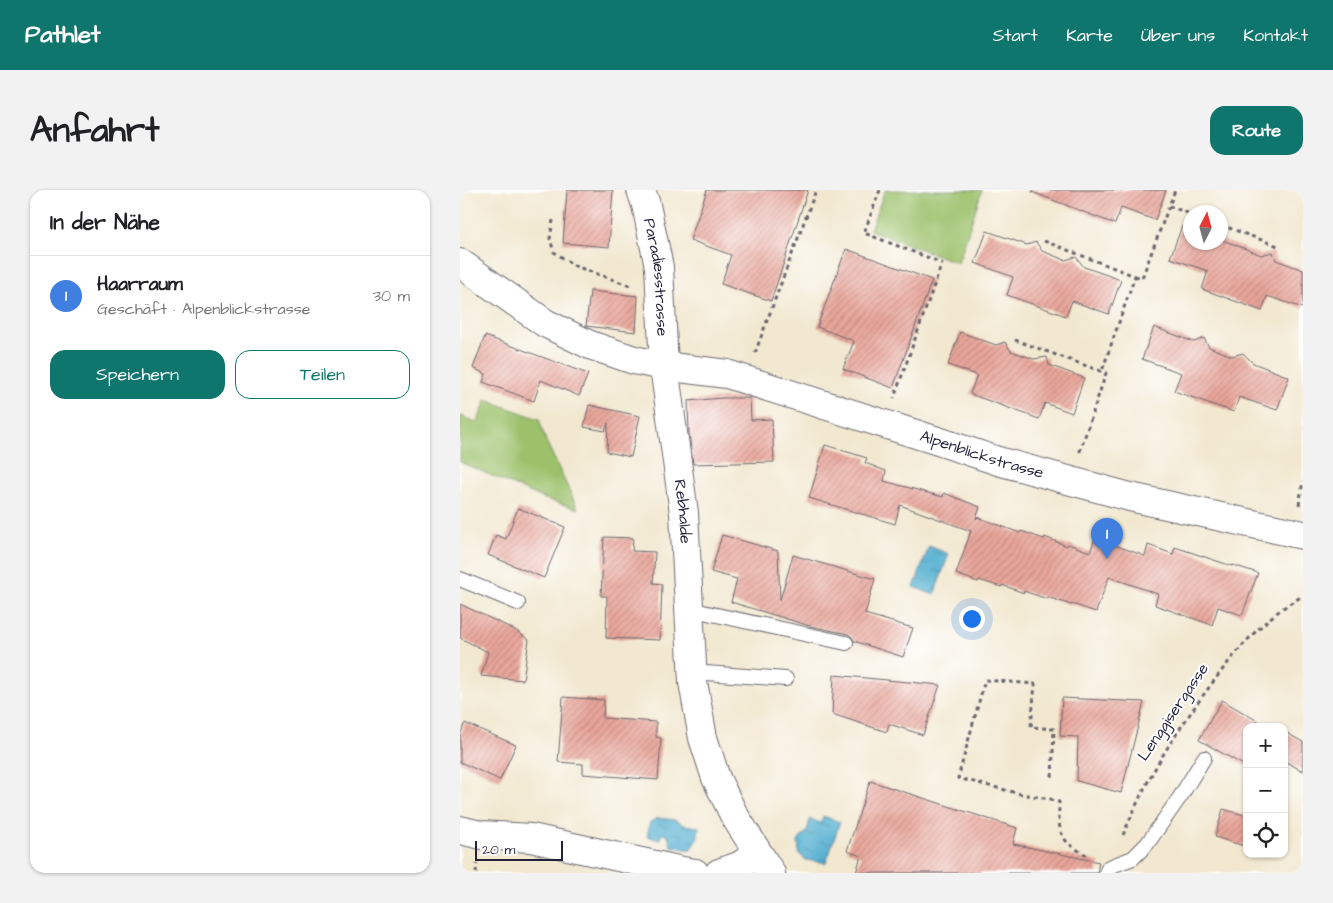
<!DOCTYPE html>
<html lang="de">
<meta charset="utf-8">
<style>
:root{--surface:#fff;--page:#f2f2f2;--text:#202124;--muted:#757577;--line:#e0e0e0;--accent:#0f766e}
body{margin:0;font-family:"Architects Daughter",sans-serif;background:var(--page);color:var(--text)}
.controls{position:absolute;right:15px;bottom:15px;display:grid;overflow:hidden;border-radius:10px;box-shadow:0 1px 4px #0004}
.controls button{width:45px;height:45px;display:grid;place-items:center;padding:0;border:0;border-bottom:1px solid var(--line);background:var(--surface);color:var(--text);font:25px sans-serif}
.compass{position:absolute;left:723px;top:15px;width:45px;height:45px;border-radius:50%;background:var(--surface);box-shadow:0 1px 4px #0004;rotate:6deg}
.scale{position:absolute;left:15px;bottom:12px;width:88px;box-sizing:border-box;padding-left:5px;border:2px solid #22223b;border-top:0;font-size:14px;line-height:18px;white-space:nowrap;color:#22223b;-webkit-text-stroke:4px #fff;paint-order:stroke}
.you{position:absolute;left:511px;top:428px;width:18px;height:18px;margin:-12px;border:4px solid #fff;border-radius:50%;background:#1a73e8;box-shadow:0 0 0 8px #1a73e833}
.badge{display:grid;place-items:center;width:32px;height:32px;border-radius:50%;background:var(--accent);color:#fff;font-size:16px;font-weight:700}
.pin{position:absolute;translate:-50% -41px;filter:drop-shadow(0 1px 2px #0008)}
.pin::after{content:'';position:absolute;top:26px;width:18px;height:15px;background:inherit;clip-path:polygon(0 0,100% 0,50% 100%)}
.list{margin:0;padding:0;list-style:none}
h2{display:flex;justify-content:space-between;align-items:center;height:65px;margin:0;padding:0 20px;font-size:21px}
h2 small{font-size:16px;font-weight:400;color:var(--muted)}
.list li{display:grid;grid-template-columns:32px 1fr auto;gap:15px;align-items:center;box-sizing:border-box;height:80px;padding:0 20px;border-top:1px solid var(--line)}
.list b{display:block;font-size:19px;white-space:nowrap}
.list p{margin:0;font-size:16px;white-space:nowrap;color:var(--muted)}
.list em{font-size:16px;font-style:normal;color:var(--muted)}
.actions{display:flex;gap:10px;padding:15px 20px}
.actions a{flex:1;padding:11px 0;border:1px solid var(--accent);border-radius:15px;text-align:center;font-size:18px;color:var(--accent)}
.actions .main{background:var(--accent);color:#fff}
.icon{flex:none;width:28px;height:28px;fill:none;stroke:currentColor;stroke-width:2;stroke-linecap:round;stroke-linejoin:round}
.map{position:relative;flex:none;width:843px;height:683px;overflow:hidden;border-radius:15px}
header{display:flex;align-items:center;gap:30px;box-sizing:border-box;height:70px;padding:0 25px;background:var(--accent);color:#fff}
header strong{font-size:24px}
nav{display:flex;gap:28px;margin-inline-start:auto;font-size:18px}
.intro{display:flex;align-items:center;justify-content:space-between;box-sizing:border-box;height:120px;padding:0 30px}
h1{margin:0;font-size:35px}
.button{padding:12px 22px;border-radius:15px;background:var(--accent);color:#fff;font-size:18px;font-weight:700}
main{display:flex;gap:30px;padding:0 30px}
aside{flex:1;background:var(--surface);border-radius:15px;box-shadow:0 1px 4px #0004}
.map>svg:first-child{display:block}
</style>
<header>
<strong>Pathlet</strong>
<nav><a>Start</a><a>Karte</a><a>Über uns</a><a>Kontakt</a></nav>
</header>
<div class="intro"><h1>Anfahrt</h1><a class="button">Route</a></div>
<main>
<aside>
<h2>In der Nähe<small></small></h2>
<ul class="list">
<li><span class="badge" style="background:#3f7fe0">1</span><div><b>Haarraum</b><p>Geschäft · Alpenblickstrasse</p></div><em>30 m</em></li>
</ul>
<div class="actions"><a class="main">Speichern</a><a>Teilen</a></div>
</aside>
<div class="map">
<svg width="843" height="683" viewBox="0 0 843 683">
<defs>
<pattern id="water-ripples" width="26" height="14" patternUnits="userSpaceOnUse" patternTransform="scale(1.25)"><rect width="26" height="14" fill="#52afd0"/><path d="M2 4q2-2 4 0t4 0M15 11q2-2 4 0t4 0" fill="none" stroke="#448eaa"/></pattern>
<pattern id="building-hatch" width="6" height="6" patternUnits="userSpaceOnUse" patternTransform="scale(1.25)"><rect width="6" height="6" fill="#eaa69a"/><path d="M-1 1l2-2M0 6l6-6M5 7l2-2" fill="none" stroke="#bd877f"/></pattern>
</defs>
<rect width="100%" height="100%" fill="#fff"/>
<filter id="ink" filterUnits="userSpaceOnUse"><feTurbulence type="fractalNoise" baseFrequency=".02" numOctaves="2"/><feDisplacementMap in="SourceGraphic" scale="10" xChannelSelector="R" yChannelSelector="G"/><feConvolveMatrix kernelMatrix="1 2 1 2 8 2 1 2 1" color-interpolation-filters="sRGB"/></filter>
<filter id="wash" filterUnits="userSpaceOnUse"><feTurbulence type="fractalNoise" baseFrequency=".0096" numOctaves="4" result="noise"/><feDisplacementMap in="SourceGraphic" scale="20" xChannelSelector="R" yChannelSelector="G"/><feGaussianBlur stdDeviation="1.12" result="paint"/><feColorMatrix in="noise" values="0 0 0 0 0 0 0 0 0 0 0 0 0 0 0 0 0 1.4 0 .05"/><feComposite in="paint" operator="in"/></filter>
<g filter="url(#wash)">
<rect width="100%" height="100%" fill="#f2e8d0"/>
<g fill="#9cc16b" stroke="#5f7253">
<path d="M 425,0 L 522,0 L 498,73 L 410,40 Z"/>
<path d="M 26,210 L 79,229 L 86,251 L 118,319 L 85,309 L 0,272 L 0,225 L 17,233 Z"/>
</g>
<g fill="url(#water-ripples)" stroke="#3a6886">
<path d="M 469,356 L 489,364 L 474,405 L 454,397 Z"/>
<path d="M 363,626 L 380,632 L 366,673 L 346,670 L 339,664 L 338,651 L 347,641 L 350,629 L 361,633 Z"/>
<path d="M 198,628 L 216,630 L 224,635 L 239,637 L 238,648 L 230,660 L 211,656 L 208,645 L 202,644 L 199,650 L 187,646 L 190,632 Z"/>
</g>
<g id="blocks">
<g fill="url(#building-hatch)">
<path d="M 107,0 L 153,0 L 149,57 L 103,53 Z"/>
<path d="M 247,0 L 348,0 L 311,111 L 261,94 L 271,65 L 230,50 Z"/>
<path d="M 573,0 L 706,0 L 695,30 L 661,18 L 655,34 L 572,2 Z"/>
<path d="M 722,36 L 730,39 L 730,52 L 760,52 L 760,49 L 801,65 L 813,62 L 816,70 L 843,80 L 843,118 L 807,106 L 802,121 L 742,99 L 748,81 L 710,68 Z"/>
<path d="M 527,41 L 567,55 L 576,52 L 582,61 L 605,70 L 616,67 L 624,77 L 661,90 L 649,124 L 612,111 L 606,126 L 547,105 L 553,87 L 515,73 Z"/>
<path d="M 386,59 L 472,90 L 433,198 L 383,179 L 394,151 L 357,137 Z"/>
<path d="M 130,101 L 178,106 L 176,142 L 126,136 Z"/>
<path d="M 694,137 L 734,152 L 744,148 L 749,157 L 772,166 L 783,163 L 793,173 L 829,187 L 817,220 L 779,207 L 774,222 L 714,201 L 721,183 L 682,169 Z"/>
<path d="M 500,142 L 536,155 L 545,152 L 551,161 L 574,169 L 587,167 L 589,175 L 624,188 L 612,223 L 585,213 L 579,229 L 510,204 L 517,185 L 488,175 Z"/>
<path d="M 25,146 L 128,184 L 119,206 L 81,190 L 74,211 L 23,192 L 26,184 L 13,178 Z"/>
<path d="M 262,208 L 290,208 L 291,230 L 312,229 L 314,272 L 233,274 L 229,243 L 228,211 Z"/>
<path d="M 129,215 L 180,226 L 171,267 L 147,262 L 148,233 L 145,241 L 124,237 Z"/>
<path d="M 365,255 L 407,268 L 405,273 L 426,281 L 424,291 L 483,307 L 484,303 L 520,317 L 516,329 L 517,327 L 560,343 L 561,341 L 584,349 L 585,347 L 607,356 L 608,354 L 630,362 L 635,348 L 685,366 L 688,355 L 713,364 L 715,357 L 772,376 L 773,375 L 798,383 L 782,425 L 758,417 L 752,435 L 695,415 L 698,404 L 649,387 L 636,422 L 612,414 L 611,415 L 588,407 L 587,409 L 564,401 L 564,403 L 542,395 L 541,397 L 519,390 L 518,392 L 496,384 L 511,341 L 440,315 L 435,334 L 349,308 Z"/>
<path d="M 58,318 L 105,337 L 84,388 L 28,365 L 36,345 L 46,349 Z"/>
<path d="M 262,345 L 318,361 L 320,410 L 333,365 L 415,389 L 405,424 L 453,438 L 443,467 L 394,451 L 392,447 L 388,444 L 350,436 L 271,412 L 277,389 L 251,382 Z"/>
<path d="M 144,347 L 173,348 L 172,361 L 195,362 L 193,393 L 202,394 L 200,450 L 146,448 L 147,406 L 141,406 Z"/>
<path d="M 0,414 L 55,440 L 69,450 L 63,490 L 21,486 L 28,462 L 0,448 Z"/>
<path d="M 374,485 L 480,495 L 463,545 L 429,534 L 427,542 L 372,524 Z"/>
<path d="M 103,507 L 144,510 L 143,528 L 196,532 L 196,547 L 201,548 L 198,590 L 123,584 L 123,574 L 98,572 Z"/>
<path d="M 602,508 L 684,512 L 661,603 L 617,591 L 618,547 L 600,546 Z"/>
<path d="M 762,510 L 808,537 L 787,537 L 787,577 L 739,550 Z"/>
<path d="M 5,533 L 56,555 L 40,590 L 0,572 L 0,545 Z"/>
<path d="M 825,542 L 843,552 L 843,581 L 824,571 Z"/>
<path d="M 410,591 L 557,638 L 553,654 L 639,672 L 637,683 L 396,683 L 401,666 L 387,661 Z"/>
<path d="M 763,619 L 787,626 L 787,649 L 784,656 L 755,647 Z"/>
</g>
</g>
</g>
<g filter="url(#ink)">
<use href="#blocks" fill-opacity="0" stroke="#6b676f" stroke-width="1"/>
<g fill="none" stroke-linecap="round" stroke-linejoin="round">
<g stroke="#6b676f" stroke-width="16">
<g id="lane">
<path d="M 0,389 L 58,413"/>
<path d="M 229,419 L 386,453"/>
<path d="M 232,482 L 326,489"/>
<path d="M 646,683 L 649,677 L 673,668 L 687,654 L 720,607 L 744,568"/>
</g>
</g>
<g stroke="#6b676f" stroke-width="30">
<g id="street">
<path id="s1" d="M 181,0 L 186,15 L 199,77 L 204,176 L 224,323 L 233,492 L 243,548 L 256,588 L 274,625 L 311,683"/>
<path id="s2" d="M 0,73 L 85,133 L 130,155 L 174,170 L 204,176 L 267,184 L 481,252 L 538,271 L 670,307 L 843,345"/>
<path d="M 0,640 L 21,645 L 71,648 L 227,682 L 235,683"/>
<path d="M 259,683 L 279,676 L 298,664"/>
</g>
</g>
<g stroke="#6b676f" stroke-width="3" stroke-dasharray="4 4" stroke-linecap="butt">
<path d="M 420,0 L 404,43 L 482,73 L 434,208"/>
<path d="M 709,16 L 731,24"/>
<path d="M 93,30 L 90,49 L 94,62 L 115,76 L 171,96"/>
<path d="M 761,35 L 818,56"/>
<path d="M 584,51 L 675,86 L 642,181"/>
<path d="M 675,86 L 682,88 L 715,0"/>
<path d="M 555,150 L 646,183 L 619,264"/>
<path d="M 295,163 L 356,0"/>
<path d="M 839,315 L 843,291"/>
<path d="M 592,587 L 594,539 L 571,537 L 575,494 L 525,490 L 498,588 L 561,604 L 590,609 L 599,612 C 598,646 600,651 630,667"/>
<path d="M 663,645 C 673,622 683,599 696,577 C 713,547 733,519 753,492 C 778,459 806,425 843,406"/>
<path d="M 16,683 L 17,674"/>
</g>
<use href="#lane" stroke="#fff" stroke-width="14"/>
<use href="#street" stroke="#fff" stroke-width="28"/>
</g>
</g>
<g text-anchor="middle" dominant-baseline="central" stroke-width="4" stroke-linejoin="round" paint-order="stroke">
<g font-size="16" fill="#22223b" stroke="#fff">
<text stroke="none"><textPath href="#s1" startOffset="89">Paradiesstrasse</textPath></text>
<text stroke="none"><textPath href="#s2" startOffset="562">Alpenblickstrasse</textPath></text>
<text stroke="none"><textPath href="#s1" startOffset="325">Rebhalde</textPath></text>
<text transform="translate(713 522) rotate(-56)">Lenggisergasse</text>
</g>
</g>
</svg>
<div class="controls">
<button>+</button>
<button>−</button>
<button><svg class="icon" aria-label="locate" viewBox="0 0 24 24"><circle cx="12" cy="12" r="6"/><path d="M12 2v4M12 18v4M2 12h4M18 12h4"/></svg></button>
</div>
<svg class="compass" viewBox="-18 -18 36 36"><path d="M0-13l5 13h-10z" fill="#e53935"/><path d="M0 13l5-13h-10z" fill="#757577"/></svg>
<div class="scale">20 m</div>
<div class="you"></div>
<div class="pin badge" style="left:647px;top:369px;background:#3f7fe0">1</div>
</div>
</main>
